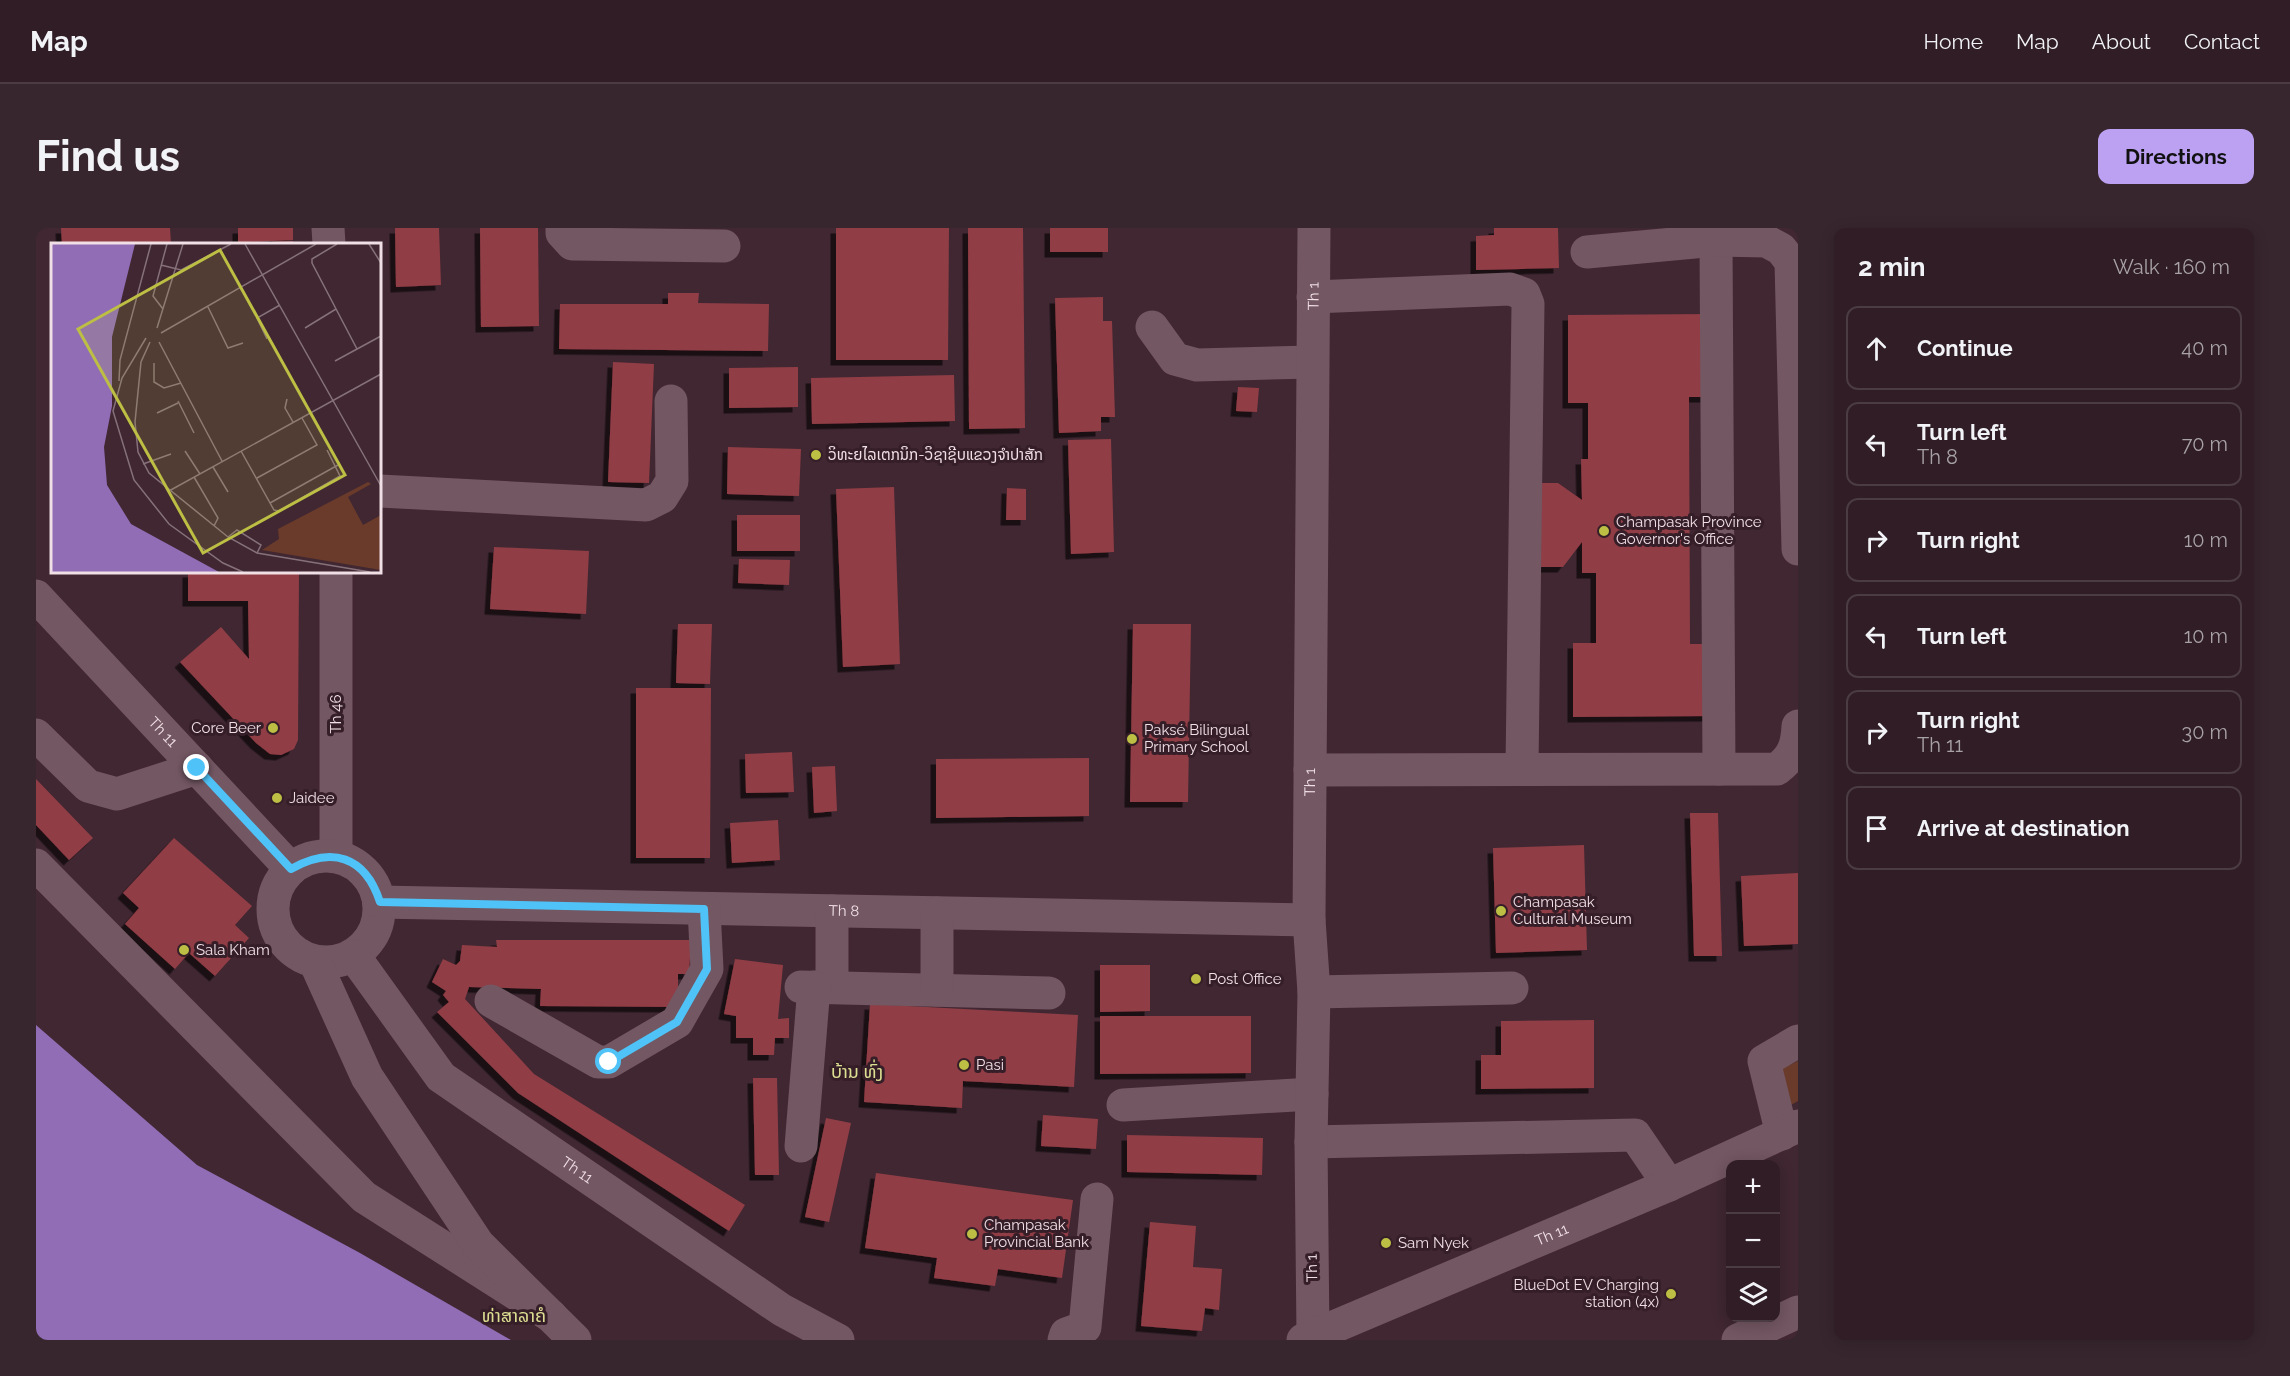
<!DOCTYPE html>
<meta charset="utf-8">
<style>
:root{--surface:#301d26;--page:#38262e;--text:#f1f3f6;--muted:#a8a2a7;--line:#4b3b43;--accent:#bca0f2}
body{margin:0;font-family:Raleway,"Noto Sans Lao",sans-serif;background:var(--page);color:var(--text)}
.controls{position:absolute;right:18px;bottom:18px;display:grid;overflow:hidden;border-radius:12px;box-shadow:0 3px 15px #0003}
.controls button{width:54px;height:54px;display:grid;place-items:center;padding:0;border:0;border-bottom:2px solid var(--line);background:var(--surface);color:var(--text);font:30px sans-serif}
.stop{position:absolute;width:18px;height:18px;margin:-14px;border:4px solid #4fc3f7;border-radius:50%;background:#fff}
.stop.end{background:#4fc3f7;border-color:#fff;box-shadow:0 2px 6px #0008}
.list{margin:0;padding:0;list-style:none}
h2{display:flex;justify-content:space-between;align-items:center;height:78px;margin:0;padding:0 24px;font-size:26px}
h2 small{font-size:20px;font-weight:400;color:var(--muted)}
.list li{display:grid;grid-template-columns:39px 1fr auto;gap:18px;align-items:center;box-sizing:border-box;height:84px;margin:0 12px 12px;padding:0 12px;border:2px solid var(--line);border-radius:12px}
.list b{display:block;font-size:22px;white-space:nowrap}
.list p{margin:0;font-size:20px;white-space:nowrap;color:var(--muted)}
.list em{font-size:20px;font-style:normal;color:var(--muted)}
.icon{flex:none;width:33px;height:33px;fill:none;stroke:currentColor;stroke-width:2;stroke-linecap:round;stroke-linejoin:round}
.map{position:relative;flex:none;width:1762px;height:1112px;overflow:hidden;border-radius:12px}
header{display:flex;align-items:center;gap:36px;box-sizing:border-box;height:84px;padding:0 30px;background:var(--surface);border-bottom:2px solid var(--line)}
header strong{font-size:28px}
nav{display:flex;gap:33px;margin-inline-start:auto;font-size:21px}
.intro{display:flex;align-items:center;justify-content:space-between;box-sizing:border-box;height:144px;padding:0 36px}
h1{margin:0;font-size:42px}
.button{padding:15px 27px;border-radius:12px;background:var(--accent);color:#111;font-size:21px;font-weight:700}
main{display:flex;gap:36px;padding:0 36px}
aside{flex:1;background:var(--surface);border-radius:12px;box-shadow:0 3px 15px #0003}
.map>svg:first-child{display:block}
</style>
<header>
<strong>Map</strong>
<nav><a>Home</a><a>Map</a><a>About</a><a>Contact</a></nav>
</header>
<div class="intro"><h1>Find us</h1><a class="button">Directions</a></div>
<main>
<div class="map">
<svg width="1762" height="1112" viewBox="0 0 1762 1112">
<defs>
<filter id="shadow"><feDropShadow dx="-5.5" dy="5.5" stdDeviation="0" flood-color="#0009"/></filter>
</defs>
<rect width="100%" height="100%" fill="#402732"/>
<path fill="#6a3b2a" d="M 1762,833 L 1762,873 L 1755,877 L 1743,842 Z"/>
<path fill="#906db5" d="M 0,797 L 161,937 L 324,1025 L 475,1112 L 0,1112 Z"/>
<g fill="#903d45" filter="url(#shadow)">
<path d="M 25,0 L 134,0 L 135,16 L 26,16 Z"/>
<path d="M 202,0 L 257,0 L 257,12 L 209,14 L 209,16 L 202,16 Z"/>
<path d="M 359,0 L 403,0 L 405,57 L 360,59 Z"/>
<path d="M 444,0 L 502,0 L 503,98 L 445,99 Z"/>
<path d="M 800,0 L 913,0 L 912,132 L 800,132 Z"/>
<path d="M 932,0 L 987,0 L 989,200 L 933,201 Z"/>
<rect x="1014" y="0" width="58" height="24"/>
<path d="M 1458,0 L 1522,0 L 1523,40 L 1440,42 L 1440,8 L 1458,7 Z"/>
<path d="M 257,13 L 257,16 L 212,16 L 212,15 Z"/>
<path d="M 632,65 L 663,65 L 662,75 L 733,76 L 732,123 L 523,121 L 524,76 L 632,76 Z"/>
<path d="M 1067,69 L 1067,93 L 1076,93 L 1079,189 L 1065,189 L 1065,203 L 1023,205 L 1019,70 Z"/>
<path d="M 1677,86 L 1677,169 L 1653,169 L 1654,416 L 1672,416 L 1673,488 L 1537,489 L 1537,415 L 1560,415 L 1560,345 L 1546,345 L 1546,314 L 1527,339 L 1499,339 L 1499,255 L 1522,255 L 1546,272 L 1545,231 L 1552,231 L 1552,175 L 1532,175 L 1532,87 Z"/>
<path d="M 577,134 L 618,136 L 613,255 L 572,254 Z"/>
<path d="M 762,139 L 762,179 L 693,180 L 693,140 Z"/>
<path d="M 918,147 L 919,193 L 776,196 L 775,150 Z"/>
<path d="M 1202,159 L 1223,160 L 1221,184 L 1200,183 Z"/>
<path d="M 1075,211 L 1078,324 L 1035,326 L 1032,212 Z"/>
<path d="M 692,219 L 765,221 L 763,268 L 691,266 Z"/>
<path d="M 858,259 L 864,436 L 807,439 L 800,261 Z"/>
<path d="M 971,260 L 990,261 L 990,292 L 970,292 Z"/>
<rect x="701" y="287" width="63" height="36"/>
<path d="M 458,319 L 553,323 L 550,386 L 454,381 Z"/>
<path d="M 703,331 L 754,332 L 753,357 L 702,355 Z"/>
<path d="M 152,344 L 263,344 L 262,512 L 258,521 L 245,527 L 234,526 L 220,515 L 144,434 L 185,399 L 213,431 L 212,373 L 152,373 Z"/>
<path d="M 642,396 L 676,396 L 674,456 L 640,455 Z"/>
<path d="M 1097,396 L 1155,396 L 1152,574 L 1094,574 Z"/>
<path d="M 600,460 L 675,460 L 674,630 L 600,630 Z"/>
<path d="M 756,524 L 758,564 L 710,565 L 709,526 Z"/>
<path d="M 1053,530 L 1053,588 L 900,590 L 900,531 Z"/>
<path d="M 799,538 L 801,583 L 778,585 L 776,539 Z"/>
<path d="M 0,551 L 57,610 L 33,632 L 0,597 Z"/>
<path d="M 1654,585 L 1682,585 L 1686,728 L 1658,728 Z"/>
<path d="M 742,592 L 744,632 L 696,635 L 694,595 Z"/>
<path d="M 138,610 L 216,678 L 199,697 L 213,710 L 179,748 L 153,725 L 139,741 L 89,696 L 103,680 L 87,665 Z"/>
<path d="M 1548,617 L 1551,722 L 1460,725 L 1457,620 Z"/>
<path d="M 1762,645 L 1762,716 L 1708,718 L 1705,648 Z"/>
<path d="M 460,712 L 655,712 L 653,746 L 642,746 L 642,779 L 504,778 L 505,761 L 433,759 L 429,771 L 498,846 L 709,977 L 693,1003 L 482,865 L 401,784 L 413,774 L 407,767 L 410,763 L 396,754 L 407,731 L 420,737 L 424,733 L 426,717 L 461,719 Z"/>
<path d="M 699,731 L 747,737 L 742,791 L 753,790 L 753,810 L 739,810 L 738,827 L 717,827 L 717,810 L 700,810 L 700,788 L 688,786 Z"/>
<path d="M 1064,737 L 1114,737 L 1114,783 L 1064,784 Z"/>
<path d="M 834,776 L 1042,787 L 1038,859 L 927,853 L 926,880 L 828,874 Z"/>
<path d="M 1064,788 L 1215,788 L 1215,845 L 1064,846 Z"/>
<path d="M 1558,792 L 1558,860 L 1445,861 L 1445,827 L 1465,827 L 1465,793 Z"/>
<path d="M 717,850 L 741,850 L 743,947 L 719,947 Z"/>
<path d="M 1007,887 L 1062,891 L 1060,921 L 1005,918 Z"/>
<path d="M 790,890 L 815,895 L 793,994 L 769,989 Z"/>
<path d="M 1091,907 L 1227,910 L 1226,947 L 1091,944 Z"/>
<path d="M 840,945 L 1037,972 L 1026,1050 L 962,1041 L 959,1058 L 898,1050 L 901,1030 L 829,1020 Z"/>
<path d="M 1114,994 L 1160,998 L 1157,1039 L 1186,1041 L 1183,1082 L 1169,1080 L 1166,1103 L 1105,1098 Z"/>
</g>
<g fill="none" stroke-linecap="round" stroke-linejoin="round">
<g stroke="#735762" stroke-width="33">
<path d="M 292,0 L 293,16"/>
<path d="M 526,0 L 526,5 L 536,16 L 688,18"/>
<path d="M 1680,12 L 1683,541"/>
<path d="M 1551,24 L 1680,12 L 1730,13 L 1745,21 L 1755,34 L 1762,321"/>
<path d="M 1277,69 L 1474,61 L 1488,66 L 1492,76 L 1486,540"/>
<path d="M 1116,99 L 1139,131 L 1161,137 L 1275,134"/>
<path d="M 344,263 L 610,277 L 626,269 L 636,253 L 635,173"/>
<path d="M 300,344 L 300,628"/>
<path id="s1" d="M 0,368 L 255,641"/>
<path d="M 0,507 L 52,558 L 81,566 L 161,540"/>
<path d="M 1274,542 L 1741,541 C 1757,529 1761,518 1762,498"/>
<circle cx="290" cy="681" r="53"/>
<path d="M 0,637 L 328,969 L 515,1088"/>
<path id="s2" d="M 343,674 L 1273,692"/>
<path d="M 796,683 L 796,759"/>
<path id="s3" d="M 318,728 L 405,849 L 746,1082 L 802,1112"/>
<path d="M 279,734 L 331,849 L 442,1016 L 539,1112"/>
<path d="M 765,759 L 1013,765"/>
<path d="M 901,762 L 901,685"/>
<path d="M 1278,764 L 1476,760"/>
<path d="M 455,773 L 562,834 L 573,834 L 641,794 L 671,741 L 668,681"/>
<path d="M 1087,877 L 1276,866"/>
<path d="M 1746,906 L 1728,833 L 1762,813"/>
<path d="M 1275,914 L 1599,907 L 1633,957"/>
<path d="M 765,918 L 778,759"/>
<path id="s4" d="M 1277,1108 L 1275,914 L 1278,764 L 1273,692 L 1278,0"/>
<path d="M 1028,1112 L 1030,1106 L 1049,1099 L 1061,971"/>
<path id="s5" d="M 1267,1112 L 1633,957 L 1762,898"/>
<path d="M 1702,1112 L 1762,1084"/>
</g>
</g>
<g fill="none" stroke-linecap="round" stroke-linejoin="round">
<path stroke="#4fc3f7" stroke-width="8" d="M 161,540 L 255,641 C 296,618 329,628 344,674 L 668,681 L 671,741 L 641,794 L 573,834"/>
</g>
<g fill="#bcbf44" stroke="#361e28" stroke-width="2">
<circle cx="780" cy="227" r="6"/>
<circle cx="1568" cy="303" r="6"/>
<circle cx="237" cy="500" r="6"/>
<circle cx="1096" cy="511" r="6"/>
<circle cx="241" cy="570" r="6"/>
<circle cx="1465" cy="683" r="6"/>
<circle cx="148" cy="722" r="6"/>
<circle cx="1160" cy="751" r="6"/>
<circle cx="928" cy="837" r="6"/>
<circle cx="936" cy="1006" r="6"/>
<circle cx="1350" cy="1015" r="6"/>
<circle cx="1635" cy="1066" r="6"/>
</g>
<g text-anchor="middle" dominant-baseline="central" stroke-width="6" stroke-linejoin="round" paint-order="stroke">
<g font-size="15" fill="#f0dfe5" stroke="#361e28">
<text stroke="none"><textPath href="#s4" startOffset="1040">Th 1</textPath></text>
<text transform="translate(300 486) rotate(-90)">Th 46</text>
<text stroke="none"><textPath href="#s1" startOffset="186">Th 11</textPath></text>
<text stroke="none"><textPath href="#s4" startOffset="554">Th 1</textPath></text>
<text stroke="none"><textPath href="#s2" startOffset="465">Th 8</textPath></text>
<text stroke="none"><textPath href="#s3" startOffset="314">Th 11</textPath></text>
<text stroke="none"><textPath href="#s5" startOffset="270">Th 11</textPath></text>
<text transform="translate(1276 1040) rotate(-91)">Th 1</text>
</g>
<g font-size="15" fill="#f0dfe5" stroke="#361e28" text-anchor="start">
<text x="792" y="227">ວິທະຍໄລເຕກນິກ-ວິຊາຊີບແຂວງຈໍາປາສັກ</text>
<text x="1580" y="294">Champasak Province<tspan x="1580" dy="17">Governor's Office</tspan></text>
<text x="225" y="500" text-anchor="end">Core Beer</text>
<text x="1108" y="502">Paksé Bilingual<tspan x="1108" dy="17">Primary School</tspan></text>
<text x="253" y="570">Jaidee</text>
<text x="1477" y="674">Champasak<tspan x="1477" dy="17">Cultural Museum</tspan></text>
<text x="160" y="722">Sala Kham</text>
<text x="1172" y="751">Post Office</text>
<text x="940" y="837">Pasi</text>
<text x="948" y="997">Champasak<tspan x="948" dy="17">Provincial Bank</tspan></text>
<text x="1362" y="1015">Sam Nyek</text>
<text x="1623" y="1057" text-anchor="end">BlueDot EV Charging<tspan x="1623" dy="17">station (4x)</tspan></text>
</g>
<g font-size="18" fill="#dce092" stroke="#361e28">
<text x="821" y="843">ບ້ານ ທົ່ງ</text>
<text x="478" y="1087">ທ່າສາລາຄໍ</text>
</g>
</g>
<g transform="translate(15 15)">
<rect width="330" height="330" fill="#402732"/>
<path d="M 317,239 L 320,241 L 297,254 L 312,282 L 330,272 L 330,327 L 211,307 L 228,296 L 227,286 Z" fill="#6a3b2a"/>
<path d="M 0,1 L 84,1 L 61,94 L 61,163 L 53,204 L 56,242 L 80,281 L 168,329 L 0,329 Z" fill="#906db5"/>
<path fill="none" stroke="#86717a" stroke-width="1.5" d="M 194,1 L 330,243M 286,1 L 261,16 L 261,20 L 306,106M 318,1 L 330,20M 110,22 L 130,27 L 180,1M 157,64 L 177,105 L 192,100M 112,66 L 102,53 L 116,1M 106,85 L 132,1M 254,85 L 285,66M 110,90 L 265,1M 95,95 L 71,135 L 62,168 L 83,237 L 118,281 L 172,320 L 192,329M 216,96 L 206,75 L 229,62M 99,99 L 90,119 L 84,179 L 87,209 L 98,230 L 177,294 L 206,310 L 319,329M 108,99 L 171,218M 284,118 L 330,93M 103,120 L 103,139 L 113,145 L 130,140M 68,138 L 69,117 L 100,1M 236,156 L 234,165 L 242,179M 127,158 L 143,190M 106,170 L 127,160M 134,208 L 149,231M 190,208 L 223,267 L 228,268 L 289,233 L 276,207M 92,221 L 120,211M 162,224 L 177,249M 143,234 L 167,275 L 163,283M 206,235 L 266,202 L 251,175M 118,248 L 330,131M 219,260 L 287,222M 177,294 L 186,287 L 210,302 L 206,310"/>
<path fill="#bcbf44" fill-opacity="0.15" stroke="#bcbf44" stroke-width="3" d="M 169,7 L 294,232 L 152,310 L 27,86 Z"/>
<rect width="330" height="330" fill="none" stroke="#f0dfe5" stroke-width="3"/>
</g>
</svg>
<div class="controls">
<button>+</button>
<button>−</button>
<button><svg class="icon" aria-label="layers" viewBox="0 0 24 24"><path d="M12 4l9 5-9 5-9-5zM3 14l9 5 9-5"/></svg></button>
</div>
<div class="stop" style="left:573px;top:834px"></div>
<div class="stop end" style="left:161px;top:540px"></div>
</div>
<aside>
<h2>2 min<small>Walk · 160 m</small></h2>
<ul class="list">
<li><svg class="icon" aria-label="ahead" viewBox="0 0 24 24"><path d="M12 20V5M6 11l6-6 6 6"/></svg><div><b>Continue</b></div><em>40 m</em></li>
<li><svg class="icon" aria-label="left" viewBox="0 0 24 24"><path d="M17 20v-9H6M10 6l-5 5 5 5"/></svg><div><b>Turn left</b><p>Th 8</p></div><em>70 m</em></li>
<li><svg class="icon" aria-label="right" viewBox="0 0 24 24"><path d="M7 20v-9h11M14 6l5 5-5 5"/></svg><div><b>Turn right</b></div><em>10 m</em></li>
<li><svg class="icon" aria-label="left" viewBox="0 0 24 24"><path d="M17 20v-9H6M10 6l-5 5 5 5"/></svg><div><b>Turn left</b></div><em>10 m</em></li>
<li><svg class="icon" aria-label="right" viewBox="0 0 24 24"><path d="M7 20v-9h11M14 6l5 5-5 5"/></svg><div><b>Turn right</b><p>Th 11</p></div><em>30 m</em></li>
<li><svg class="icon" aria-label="arrive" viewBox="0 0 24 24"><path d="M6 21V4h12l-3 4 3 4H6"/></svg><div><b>Arrive at destination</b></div></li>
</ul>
</aside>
</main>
